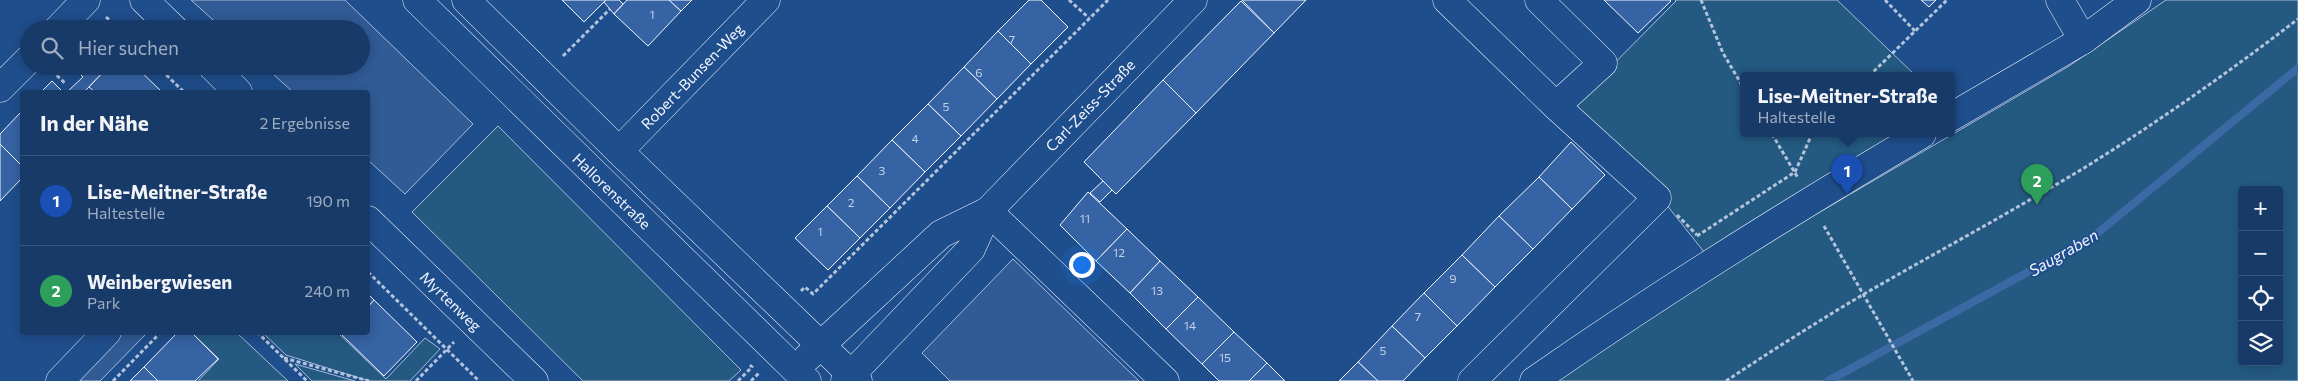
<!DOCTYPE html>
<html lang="de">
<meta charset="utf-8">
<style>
:root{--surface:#173a69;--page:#20416f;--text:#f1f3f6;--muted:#9eadc0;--line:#36547d;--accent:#bca0f2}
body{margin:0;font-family:Commissioner,sans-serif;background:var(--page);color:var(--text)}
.controls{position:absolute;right:15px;bottom:15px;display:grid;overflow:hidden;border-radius:5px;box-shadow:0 2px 12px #0003}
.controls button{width:45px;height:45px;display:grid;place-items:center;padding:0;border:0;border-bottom:1px solid var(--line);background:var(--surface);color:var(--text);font:25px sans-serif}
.you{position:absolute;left:1081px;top:264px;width:18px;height:18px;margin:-12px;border:4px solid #fff;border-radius:50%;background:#1a73e8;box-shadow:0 0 0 8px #1a73e833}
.badge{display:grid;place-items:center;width:32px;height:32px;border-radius:50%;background:var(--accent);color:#fff;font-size:16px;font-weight:700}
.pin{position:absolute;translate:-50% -41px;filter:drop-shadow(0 1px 2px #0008)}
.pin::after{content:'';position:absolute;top:26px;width:18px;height:15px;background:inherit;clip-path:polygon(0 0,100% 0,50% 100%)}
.popup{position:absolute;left:1740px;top:72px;width:215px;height:65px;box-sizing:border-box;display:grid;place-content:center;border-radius:5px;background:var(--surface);filter:drop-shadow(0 1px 4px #0005);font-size:16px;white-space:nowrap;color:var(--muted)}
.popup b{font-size:19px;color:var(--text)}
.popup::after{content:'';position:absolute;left:50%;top:100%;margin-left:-10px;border:10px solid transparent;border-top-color:var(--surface)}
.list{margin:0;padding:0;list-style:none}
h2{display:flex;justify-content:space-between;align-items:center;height:65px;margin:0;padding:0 20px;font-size:21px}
h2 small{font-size:16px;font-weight:400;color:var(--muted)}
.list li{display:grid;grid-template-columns:32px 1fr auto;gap:15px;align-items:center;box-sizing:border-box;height:90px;padding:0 20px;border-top:1px solid var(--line)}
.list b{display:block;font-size:19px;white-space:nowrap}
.list p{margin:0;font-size:16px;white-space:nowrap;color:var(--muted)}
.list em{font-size:16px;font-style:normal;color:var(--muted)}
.icon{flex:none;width:28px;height:28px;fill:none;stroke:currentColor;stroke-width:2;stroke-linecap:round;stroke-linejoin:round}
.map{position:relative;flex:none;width:2298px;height:381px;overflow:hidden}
.search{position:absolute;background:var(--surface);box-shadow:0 2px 12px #0003;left:20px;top:20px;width:350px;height:55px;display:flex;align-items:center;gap:12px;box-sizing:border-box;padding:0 18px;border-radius:28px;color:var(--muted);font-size:19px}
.panel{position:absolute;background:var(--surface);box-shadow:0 2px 12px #0003;left:20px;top:90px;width:350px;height:245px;border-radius:5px}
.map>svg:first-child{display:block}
</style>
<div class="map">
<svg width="2298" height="381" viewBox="0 0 2298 381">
<rect width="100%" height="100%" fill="#1f4e8c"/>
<g fill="#245a82" stroke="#a8bbd7" fill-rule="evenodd">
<path d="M 1675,0 L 1837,0 L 1916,76 L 1743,76 L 1743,134 L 1916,134 L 1712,262 L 1662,199 L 1569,109 L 1676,1 Z"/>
<path d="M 2166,0 L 2298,0 L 2298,381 L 1555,381 L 1726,267 L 2069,66 ZM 2242,190 L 2279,190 L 2279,362 L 2242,362 Z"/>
<path d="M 498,126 L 741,370 L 729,381 L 583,381 L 412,212 Z"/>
<path d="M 192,333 L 237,333 L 288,381 L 198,381 L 219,359 Z"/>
<path d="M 263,333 L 338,333 L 386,379 L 425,338 L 440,349 L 410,381 L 369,381 L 286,355 Z"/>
<path d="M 295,364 L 355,381 L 312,381 Z"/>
</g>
<g fill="#305b95" stroke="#a8bbd7">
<path d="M 191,0 L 345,0 L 473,124 L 405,194 L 368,160 L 368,92 L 293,92 L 264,66 L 361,66 L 361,29 L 223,29 Z"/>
<path d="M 1013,259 L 1139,381 L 950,381 L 922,353 Z"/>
<path d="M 119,333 L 146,334 L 100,381 L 71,381 Z"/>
</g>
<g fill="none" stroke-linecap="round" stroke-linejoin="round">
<path stroke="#3b69a3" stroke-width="8" d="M 1828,381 L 2094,236 L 2298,68"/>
</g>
<g fill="#3563a3" stroke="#f2f6ff">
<path d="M 562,0 L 606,0 L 584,22 Z"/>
<path d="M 606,0 L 619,0 L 623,4 L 614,14 L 604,2 Z"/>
<path d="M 627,0 L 669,0 L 681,11 L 648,46 L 614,14 Z"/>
<path d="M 669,0 L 692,0 L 681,11 Z"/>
<path d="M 1029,0 L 1041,0 L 1068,27 L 1031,64 L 998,31 Z"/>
<path d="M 1242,0 L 1306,0 L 1274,33 Z"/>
<path d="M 1604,0 L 1670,0 L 1671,1 L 1638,33 Z"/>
<path d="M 1921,0 L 1936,0 L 1929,7 Z"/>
<path d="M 1241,1 L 1274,33 L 1196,113 L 1163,80 Z"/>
<path d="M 998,31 L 1031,64 L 997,99 L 964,67 Z"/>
<path d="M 87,66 L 109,66 L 84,92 L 67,92 L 83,77 L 80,74 Z"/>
<path d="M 109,66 L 135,66 L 162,92 L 95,92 L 89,87 Z"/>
<path d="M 964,67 L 997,99 L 961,136 L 928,104 Z"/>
<path d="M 1163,80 L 1196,113 L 1116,194 L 1084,162 Z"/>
<path d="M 52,81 L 63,92 L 41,92 Z"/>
<path d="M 928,104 L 961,136 L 925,172 L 892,140 Z"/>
<path d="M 22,111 L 22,166 L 0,144 L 0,134 Z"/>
<path d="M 892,140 L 925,172 L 890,208 L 857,176 Z"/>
<path d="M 1571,142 L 1605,175 L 1572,209 L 1539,177 Z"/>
<path d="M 0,144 L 22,166 L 22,178 L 0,201 Z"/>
<path d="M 857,176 L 890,208 L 860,238 L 827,206 Z"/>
<path d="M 1539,177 L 1572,209 L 1533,249 L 1499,216 Z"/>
<path d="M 1103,181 L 1112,190 L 1100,202 L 1090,193 Z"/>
<path d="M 1088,192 L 1127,229 L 1096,261 L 1060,225 Z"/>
<path d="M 827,206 L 860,238 L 828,270 L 795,238 Z"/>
<path d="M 1499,216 L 1533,249 L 1495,287 L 1462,255 Z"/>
<path d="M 1127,229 L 1160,261 L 1130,293 L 1096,261 Z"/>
<path d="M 1462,255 L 1495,287 L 1457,326 L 1424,293 Z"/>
<path d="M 1160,261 L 1198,297 L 1166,329 L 1130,293 Z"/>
<path d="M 1424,293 L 1457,326 L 1425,358 L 1392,326 Z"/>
<path d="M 368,294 L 374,300 L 368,307 Z"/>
<path d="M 1198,297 L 1234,332 L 1202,364 L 1166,329 Z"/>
<path d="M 374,300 L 417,342 L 384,376 L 341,334 L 368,332 L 368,307 Z"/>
<path d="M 1392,326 L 1425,358 L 1403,381 L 1378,381 L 1358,362 Z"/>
<path d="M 178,332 L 191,332 L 218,359 L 195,381 L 158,381 L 144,367 Z"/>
<path d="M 1234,332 L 1267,363 L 1249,381 L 1219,381 L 1202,364 Z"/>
<path d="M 1358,362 L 1378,381 L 1339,381 Z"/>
<path d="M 1267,363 L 1285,381 L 1249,381 Z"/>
<path d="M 144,367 L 158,381 L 130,381 Z"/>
</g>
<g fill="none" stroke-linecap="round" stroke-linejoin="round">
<g stroke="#f2f6ff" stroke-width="29">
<g id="minor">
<path d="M 144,0 L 174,29"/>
<path d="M 417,0 L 807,381"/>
<path d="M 466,0 L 619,151 L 858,381"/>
<path d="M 1447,0 L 1556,106 L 1603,63 L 1539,0"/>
<path d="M 2060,0 L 2083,40"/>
<path d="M 58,29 L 86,0"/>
<path d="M 212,66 L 238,92"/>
<path d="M 0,88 L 29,59"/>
<path d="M 1951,117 L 2083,40 L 2137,0"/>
<path d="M 619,151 L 766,0"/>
<path d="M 988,211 L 1165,381"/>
<path d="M 368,220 L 534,381"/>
<path d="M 808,357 L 941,234 L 988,211"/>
<path d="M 60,381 L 107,332"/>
<path d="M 845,381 L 971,249 L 988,211 L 1193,0"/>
<path d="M 1472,381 L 1657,198 L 1556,106"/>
<path d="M 1534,381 C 1660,293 1790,212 1922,134"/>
</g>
</g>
<g stroke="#b3c4dc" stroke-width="3" stroke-dasharray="4 2.5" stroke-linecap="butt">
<path d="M 1069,0 L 1089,18"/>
<path d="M 1701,0 L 1723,53 L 1743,87"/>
<path d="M 1885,0 L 1915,31"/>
<path d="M 106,17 L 119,29"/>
<path d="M 563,56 L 610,9"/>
<path d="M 157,66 L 184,92"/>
<path d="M 52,71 L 66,84"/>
<path d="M 1869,76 L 1947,0"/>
<path d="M 1772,134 L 1798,178"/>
<path d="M 1677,215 L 1697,235"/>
<path d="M 1824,226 L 1913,381"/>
<path d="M 1697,236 L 1795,172 L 1812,134"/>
<path d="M 368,272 L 479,381"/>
<path d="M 801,291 L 805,287 L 813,294 L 1108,0"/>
<path d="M 257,332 L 307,381"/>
<path d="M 284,358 L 369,381"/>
<path d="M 113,381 L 161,332"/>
<path d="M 416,381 L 454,342"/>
<path d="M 738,381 L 752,367 L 750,365"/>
<path d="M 751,381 L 759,373"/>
<path d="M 1726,381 C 1771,351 1817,322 1864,294 C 1937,252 2011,212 2084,168 C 2158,122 2229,72 2298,19"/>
</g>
<use href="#minor" stroke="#1f4e8c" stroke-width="28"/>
</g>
<g text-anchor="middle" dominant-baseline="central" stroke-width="4" stroke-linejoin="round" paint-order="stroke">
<g font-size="12" fill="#c3d1e8">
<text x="652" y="14">1</text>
<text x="1012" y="39">7</text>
<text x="979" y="72">6</text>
<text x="946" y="106">5</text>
<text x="915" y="138">4</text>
<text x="882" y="170">3</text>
<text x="851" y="202">2</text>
<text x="1085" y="218">11</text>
<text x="820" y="231">1</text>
<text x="1119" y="252">12</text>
<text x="1453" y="278">9</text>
<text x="1157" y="290">13</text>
<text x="1418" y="316">7</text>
<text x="1190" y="325">14</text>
<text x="1383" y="350">5</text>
<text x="1225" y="357">15</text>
</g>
<g font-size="15" fill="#f2f6ff" stroke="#1f4e8c">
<text transform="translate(692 76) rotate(-46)">Robert-Bunsen-Weg</text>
<text transform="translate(1090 105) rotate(-46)">Carl-Zeiss-Straße</text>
<text transform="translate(612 191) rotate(44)">Hallorenstraße</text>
<text transform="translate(451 301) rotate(44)">Myrtenweg</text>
</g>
<g font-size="16" font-style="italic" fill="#f2f6ff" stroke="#1f4e8c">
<text transform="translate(2063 252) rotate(-30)">Saugraben</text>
</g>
</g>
</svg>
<div class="controls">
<button>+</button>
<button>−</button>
<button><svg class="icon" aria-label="locate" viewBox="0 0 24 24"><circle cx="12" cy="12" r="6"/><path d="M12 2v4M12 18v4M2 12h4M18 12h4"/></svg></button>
<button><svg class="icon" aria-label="layers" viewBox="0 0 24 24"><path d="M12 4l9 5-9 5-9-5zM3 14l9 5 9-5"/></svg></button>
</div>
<div class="you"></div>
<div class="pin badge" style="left:1847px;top:195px;background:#1a4fb4">1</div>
<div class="popup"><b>Lise-Meitner-Straße</b>Haltestelle</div>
<div class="pin badge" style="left:2037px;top:205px;background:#2e9e5b">2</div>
<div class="search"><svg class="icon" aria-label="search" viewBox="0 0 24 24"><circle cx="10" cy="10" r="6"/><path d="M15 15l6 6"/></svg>Hier suchen</div>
<section class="panel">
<h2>In der Nähe<small>2 Ergebnisse</small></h2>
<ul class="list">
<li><span class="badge" style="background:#1a4fb4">1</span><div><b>Lise-Meitner-Straße</b><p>Haltestelle</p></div><em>190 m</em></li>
<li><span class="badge" style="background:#2e9e5b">2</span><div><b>Weinbergwiesen</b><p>Park</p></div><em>240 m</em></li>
</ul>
</section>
</div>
